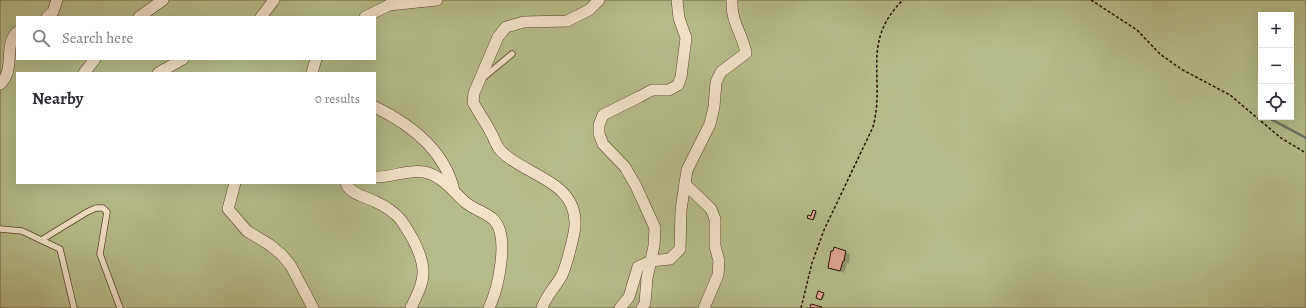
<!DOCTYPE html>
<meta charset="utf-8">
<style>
:root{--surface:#fff;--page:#f2f2f3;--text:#2b2b33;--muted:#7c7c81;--line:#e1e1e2}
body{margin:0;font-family:Alegreya,serif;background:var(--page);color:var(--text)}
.controls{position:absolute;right:12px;top:12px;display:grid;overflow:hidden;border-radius:0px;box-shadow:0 4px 16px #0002}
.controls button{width:36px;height:36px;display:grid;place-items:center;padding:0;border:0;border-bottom:1px solid var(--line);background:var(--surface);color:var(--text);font:20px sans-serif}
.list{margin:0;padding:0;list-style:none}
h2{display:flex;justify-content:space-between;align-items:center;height:52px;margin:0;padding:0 16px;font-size:17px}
h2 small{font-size:13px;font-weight:400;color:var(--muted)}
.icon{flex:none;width:22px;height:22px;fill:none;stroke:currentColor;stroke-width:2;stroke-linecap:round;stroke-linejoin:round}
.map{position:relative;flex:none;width:1306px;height:308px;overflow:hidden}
.search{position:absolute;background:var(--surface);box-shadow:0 4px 16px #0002;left:16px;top:16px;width:360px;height:44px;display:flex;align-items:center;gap:10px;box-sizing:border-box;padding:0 14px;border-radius:0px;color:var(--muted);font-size:15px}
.panel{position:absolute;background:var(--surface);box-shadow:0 4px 16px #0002;left:16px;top:72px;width:360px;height:112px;border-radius:0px}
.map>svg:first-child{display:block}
</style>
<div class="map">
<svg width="1306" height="308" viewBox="0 0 1306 308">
<rect width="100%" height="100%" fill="#ebd2ab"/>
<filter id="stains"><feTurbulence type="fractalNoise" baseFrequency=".005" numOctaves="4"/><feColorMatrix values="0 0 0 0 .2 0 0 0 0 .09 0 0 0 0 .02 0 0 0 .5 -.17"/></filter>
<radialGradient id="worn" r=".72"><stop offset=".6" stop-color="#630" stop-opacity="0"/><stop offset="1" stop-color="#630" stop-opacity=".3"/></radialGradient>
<path fill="#b6bc89" stroke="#6f6844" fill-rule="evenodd" d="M 0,0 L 1306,0 L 1306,308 L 0,308 ZM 1261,15 L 1291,15 L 1291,117 L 1261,117 ZM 17,17 L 375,17 L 375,59 L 17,59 ZM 17,73 L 375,73 L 375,183 L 17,183 Z"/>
<g fill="#0003">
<path d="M 814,212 L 817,213 L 815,220 L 810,219 Z"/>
<path d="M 835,249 L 850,254 L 849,263 L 847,263 L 844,273 L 829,267 Z"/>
<path d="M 823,294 L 825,295 L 823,300 L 819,298 Z"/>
</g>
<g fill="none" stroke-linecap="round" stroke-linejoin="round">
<path stroke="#6b7666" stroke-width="2.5" d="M 1267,117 L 1306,138"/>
</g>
<g fill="#e3a792" stroke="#281300">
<path d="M 813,210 L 816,211 L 813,220 L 807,218 L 808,215 L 811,216 Z"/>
<path d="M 834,247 L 846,251 L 844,259 L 845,260 L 843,261 L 840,271 L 828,268 L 831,251 L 833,251 Z"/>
<path d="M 818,291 L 824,293 L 821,300 L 816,298 Z"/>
<path d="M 811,304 L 822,307 L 821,308 L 810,308 Z"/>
</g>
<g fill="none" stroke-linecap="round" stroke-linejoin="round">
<g stroke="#59432b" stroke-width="7">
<g id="service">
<path d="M 483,78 L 512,54"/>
<path d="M 0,229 L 22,231 L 60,249 L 74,308"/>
<path d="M 43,239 L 87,212 L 96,208 L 103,208 L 107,212 L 100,254 L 120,308"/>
</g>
</g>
<g stroke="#59432b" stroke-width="12">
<g id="minor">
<path d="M 47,17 L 53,12 L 57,0"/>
<path d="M 139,17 L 163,0"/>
<path d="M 261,17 L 274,0"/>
<path d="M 365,17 L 389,5 L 437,0"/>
<path d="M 84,73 L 95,59"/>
<path d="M 158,73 L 183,59"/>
<path d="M 312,73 L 316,59"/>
<path d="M 0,84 C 16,70 3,46 17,32"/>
<path d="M 375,107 C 410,124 445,151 454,191"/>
<path d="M 375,177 C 391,178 408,169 424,172 C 441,175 453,191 465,202 C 474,210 486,212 494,220 C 510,237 498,289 489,308"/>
<path d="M 235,183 L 228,209 L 247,231 L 270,245 L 282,255 L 291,266 L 313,308"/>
<path d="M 346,183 C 349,194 367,197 376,202 C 385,206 394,212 401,220 C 410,233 422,254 423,270 C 424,283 416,297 411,308"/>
<path d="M 685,184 L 711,209 L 715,219 L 715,246 L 719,261 L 718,275 L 704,308"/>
<path d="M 542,308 C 548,292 556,287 562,275 C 566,267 575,233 575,225 C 577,181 526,176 502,152 C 496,147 494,137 490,131 C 485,121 478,112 473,102 L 474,93 L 498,37 L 506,27 L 524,22 L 567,21 L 589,10 L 599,0"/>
<path d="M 620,308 L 629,297 L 638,267 L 651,261 L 670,259 L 680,249 L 681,210 L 687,170 L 710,124 L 714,107 L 716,82 L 721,72 L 746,53 C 742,32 731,23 732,0"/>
<path d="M 642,308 L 645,303 L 647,278 L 654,246 L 655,228 L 636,186 L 625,167 L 603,144 L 599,134 L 599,125 L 603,115 L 639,97 L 652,90 L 669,90 L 678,85 L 681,77 L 686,38 L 679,18 L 677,0"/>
</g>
</g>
<g stroke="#281300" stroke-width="1.5" stroke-dasharray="3 2" stroke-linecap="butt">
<path d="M 1091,0 L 1137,30 L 1160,54 L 1181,69 L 1230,95 L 1281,138 L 1306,153"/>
<path d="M 801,308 L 812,263 L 824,230 L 873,127 C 886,78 860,42 903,0"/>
</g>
<use href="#service" stroke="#f2e2c8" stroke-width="5.5"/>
<use href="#minor" stroke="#f2e2c8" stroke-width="11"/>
</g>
<rect width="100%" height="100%" filter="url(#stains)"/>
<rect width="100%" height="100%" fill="url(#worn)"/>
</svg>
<div class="controls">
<button>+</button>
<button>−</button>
<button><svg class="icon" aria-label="locate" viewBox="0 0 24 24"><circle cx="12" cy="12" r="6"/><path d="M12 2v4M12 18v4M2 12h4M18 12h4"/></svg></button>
</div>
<div class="search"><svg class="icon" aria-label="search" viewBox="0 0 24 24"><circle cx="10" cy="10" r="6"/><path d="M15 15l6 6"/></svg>Search here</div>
<section class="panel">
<h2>Nearby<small>0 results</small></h2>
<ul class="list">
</ul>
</section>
</div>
